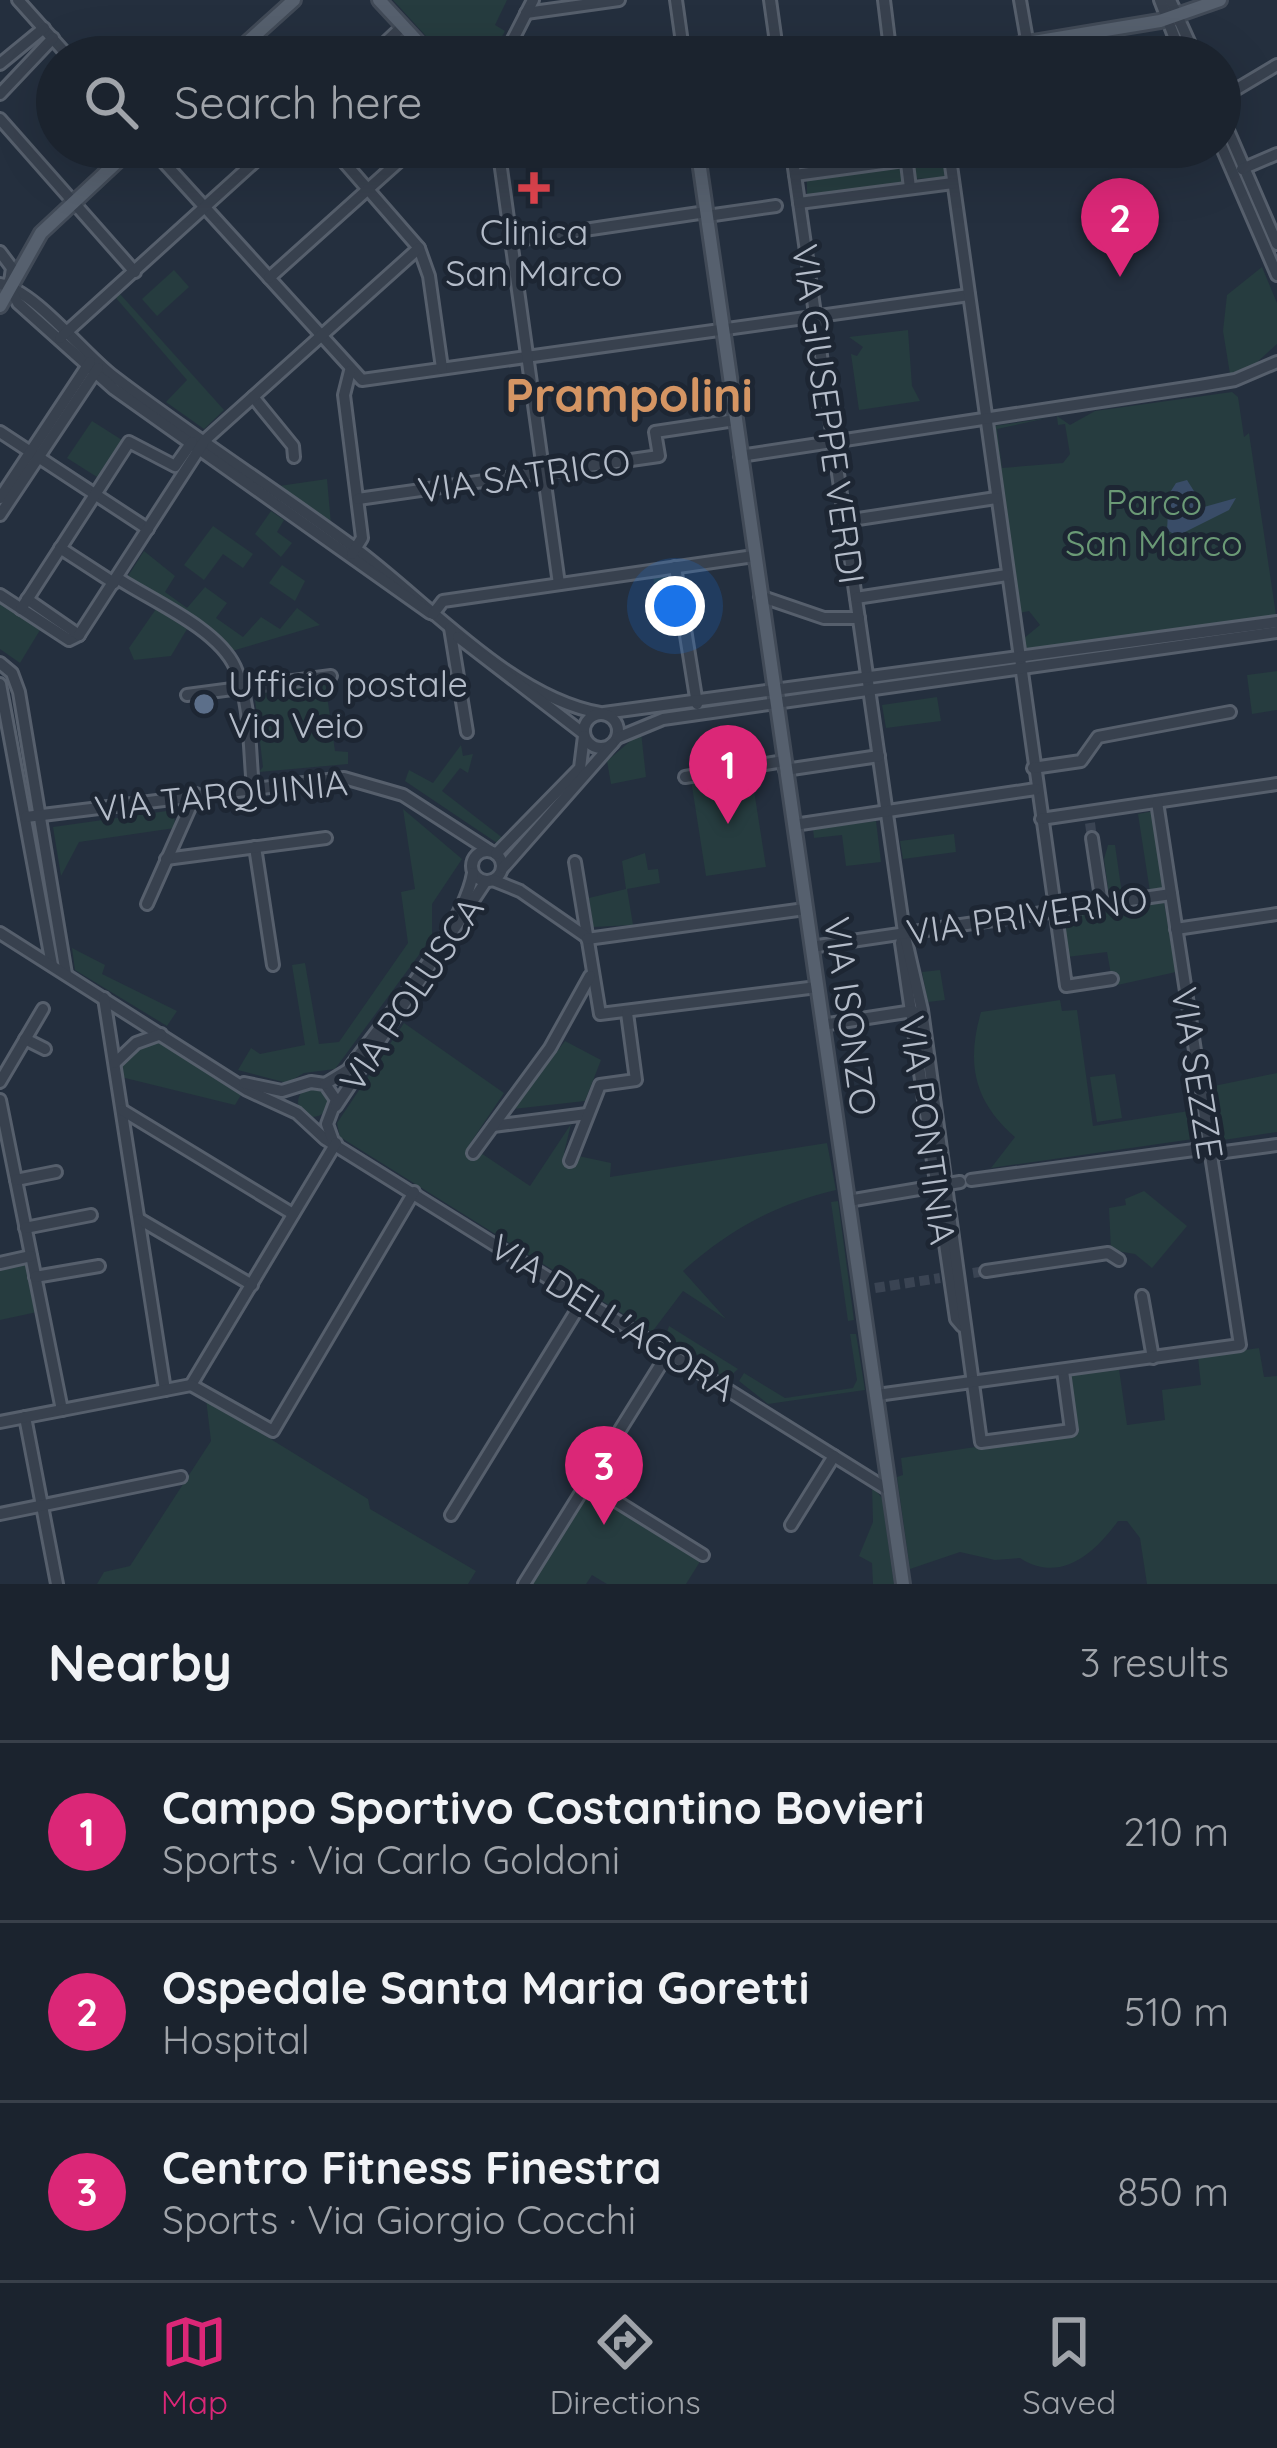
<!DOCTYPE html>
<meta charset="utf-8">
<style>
:root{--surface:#1b232e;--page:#242b36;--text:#f1f3f6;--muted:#a0a4aa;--line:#39404a;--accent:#db2777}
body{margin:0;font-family:Quicksand,sans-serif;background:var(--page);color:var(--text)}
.you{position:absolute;left:675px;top:606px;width:42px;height:42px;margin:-30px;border:9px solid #fff;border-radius:50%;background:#1a73e8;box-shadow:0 0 0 18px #1a73e833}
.badge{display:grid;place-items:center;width:78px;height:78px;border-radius:50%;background:var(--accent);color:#fff;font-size:39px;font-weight:700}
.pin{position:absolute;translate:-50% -99px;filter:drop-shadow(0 3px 6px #0008)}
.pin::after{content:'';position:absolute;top:63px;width:42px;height:36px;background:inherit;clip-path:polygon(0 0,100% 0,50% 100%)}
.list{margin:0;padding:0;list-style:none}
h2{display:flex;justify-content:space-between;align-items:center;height:156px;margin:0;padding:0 48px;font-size:51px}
h2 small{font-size:39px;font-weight:400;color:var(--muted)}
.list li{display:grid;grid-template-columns:78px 1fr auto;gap:36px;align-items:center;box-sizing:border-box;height:180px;padding:0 48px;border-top:3px solid var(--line)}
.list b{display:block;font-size:45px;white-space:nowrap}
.list p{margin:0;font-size:39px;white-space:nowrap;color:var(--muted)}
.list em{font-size:39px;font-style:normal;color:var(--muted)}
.icon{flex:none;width:66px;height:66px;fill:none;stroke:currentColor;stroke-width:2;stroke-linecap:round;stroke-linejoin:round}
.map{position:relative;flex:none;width:1277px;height:1584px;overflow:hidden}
.search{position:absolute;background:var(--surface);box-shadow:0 12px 48px #0002;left:36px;right:36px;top:36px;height:132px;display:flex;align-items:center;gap:30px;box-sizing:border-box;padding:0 42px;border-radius:66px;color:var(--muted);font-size:45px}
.sheet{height:696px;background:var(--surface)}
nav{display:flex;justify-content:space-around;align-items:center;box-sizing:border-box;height:168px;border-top:3px solid var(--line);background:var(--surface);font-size:33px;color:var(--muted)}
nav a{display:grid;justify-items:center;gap:6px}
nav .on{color:var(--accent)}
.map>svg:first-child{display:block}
</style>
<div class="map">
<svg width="1277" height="1584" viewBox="0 0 1277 1584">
<rect width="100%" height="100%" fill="#242f3e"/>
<g fill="#263c3f">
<path d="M 393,0 L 507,0 L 495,25 L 505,31 L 499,42 L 490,38 L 481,57 L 445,57 Z"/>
<path d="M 945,157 L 946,177 L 913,179 L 910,162 Z"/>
<path d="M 901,164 L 903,183 L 807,195 L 807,178 Z"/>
<path d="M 1262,267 L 1277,303 L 1277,344 L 1254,365 L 1230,374 L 1223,331 L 1227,295 Z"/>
<path d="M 174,270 L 189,287 L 157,316 L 142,299 Z"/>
<path d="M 120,294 L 224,410 L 204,429 L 166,402 L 187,380 L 116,298 Z"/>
<path d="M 908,330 L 912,386 L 920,401 L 859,410 L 851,354 L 857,356 L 863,347 L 849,337 Z"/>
<path d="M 1232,392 L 1238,397 L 1244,437 L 1249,433 L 1276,615 L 1025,649 L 1023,639 L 1040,625 L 1029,611 L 1019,613 L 994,426 L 1047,418 L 997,429 L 1002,468 L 1063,463 L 1070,454 L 1065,424 L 1058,425 L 1057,416 L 1070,425 L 1095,411 Z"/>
<path d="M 92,421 L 122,440 L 97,477 L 67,458 Z"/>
<path d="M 327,479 L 331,524 L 279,486 Z"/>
<path d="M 271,511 L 284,520 L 277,532 L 292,543 L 281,557 L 255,534 Z"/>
<path d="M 213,526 L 253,554 L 243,568 L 223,554 L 204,580 L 184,565 Z"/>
<path d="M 144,551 L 175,576 L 165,592 L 187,608 L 205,587 L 227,603 L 216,618 L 243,637 L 261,617 L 280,629 L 297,608 L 320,625 L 232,651 L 206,625 L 128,576 Z"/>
<path d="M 282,565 L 305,581 L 295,601 L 269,583 Z"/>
<path d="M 667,574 L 673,617 L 660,619 L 653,576 Z"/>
<path d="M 0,603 L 40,630 L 20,663 L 0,649 Z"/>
<path d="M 156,609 L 187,629 L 171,656 L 134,660 L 129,648 Z"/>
<path d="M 1277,671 L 1277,710 L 1252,714 L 1247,675 Z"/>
<path d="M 325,682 L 335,751 L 348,752 L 348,764 L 259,772 L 263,767 L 254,691 Z"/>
<path d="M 937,697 L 941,721 L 886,728 L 882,705 Z"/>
<path d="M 641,732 L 646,777 L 611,784 L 607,761 Z"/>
<path d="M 461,745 L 463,756 L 473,754 L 468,773 L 460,768 L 442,791 L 504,839 L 497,843 L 405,781 L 409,770 L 433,783 Z"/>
<path d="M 751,771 L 766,867 L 706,876 L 691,780 Z"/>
<path d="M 403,809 L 462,859 L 432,904 L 432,937 L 335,1069 L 304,1073 L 287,1083 L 238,1070 L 251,1048 L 260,1054 L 305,1045 L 292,965 L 305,963 L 319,1044 L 339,1042 L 408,943 L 401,892 L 415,889 Z"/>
<path d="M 174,810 L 175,828 L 79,842 L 61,876 L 53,827 Z"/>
<path d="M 1154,811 L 1165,890 L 1150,892 L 1138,814 Z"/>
<path d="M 876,821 L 881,862 L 846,866 L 842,835 L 814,838 L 813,829 Z"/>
<path d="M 954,834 L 956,852 L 903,859 L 900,841 Z"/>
<path d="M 1108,845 L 1115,845 L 1122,894 L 1109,896 L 1104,859 Z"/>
<path d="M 645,853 L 648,870 L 658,869 L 660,883 L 627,889 L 633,925 L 593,927 L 589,898 L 626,889 L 622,861 Z"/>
<path d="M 1164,903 L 1176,972 L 1113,986 L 1107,952 L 1067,957 L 1064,917 Z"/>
<path d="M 72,948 L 105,965 L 102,974 L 177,1011 L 167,1026 L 75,970 Z"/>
<path d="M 940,970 L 945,1000 L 928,1002 L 922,972 Z"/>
<path d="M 1060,1000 L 1062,1011 L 1077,1010 L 1093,1126 L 1195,1110 L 1200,1138 L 991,1168 L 1015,1137 C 974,1101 966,1064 981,1012 Z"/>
<path d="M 404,1023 L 504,1093 L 469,1145 L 530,1186 L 571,1124 L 564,1153 L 611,1163 L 610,1177 L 827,1143 L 836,1190 C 774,1205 730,1229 683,1271 L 726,1319 L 683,1291 L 652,1332 L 340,1137 L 337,1123 Z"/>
<path d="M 155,1040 L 241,1095 L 235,1105 L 121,1077 L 120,1066 L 131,1051 Z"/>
<path d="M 565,1041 L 601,1060 L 585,1101 L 513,1109 Z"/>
<path d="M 1277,1073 L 1277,1132 L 1217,1141 L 1209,1087 Z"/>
<path d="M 1115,1074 L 1122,1118 L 1097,1122 L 1090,1077 Z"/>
<circle cx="313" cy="1102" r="15"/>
<path d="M 1144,1191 L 1187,1226 L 1152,1268 L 1135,1254 L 1111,1250 L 1109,1208 L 1126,1205 L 1125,1199 Z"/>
<path d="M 838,1201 L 854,1320 L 848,1321 L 831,1202 Z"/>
<path d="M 27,1259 L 37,1312 L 0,1320 L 0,1265 Z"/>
<path d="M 669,1326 L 738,1369 L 727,1379 L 665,1339 Z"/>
<path d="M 850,1334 L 856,1334 L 865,1390 L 768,1404 L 739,1381 L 744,1373 L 785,1398 L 853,1388 L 857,1380 Z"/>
<path d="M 1259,1348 L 1264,1377 L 1277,1376 L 1277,1584 L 1147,1584 L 1140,1538 L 1127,1521 L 1118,1521 C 1094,1554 1060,1584 1020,1558 L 995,1560 L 960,1552 L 910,1569 L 897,1477 L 903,1475 L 901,1458 L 1078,1432 L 1071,1375 L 1119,1369 L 1127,1425 L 1165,1420 L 1162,1390 L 1201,1385 L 1198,1357 Z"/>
<path d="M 206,1399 L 368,1499 L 370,1509 L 476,1571 L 468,1584 L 97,1584 L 104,1572 L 130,1566 L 211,1441 Z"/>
<path d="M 872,1486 L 882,1498 L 894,1584 L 873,1584 L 872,1563 L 859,1556 L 873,1522 Z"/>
<path d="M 587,1489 L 701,1560 L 686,1584 L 607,1584 L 592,1575 L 586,1584 L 528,1584 Z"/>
</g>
<path fill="#394c67" d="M 1187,480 L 1204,507 L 1236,498 L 1229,510 L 1177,536 L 1167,530 L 1169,494 L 1176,483 Z"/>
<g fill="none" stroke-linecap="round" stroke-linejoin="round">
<g stroke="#3a4453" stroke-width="10" stroke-dasharray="10 5" stroke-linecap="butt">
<path d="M 1090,823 L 1092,838"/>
<path d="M 973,1273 L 986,1271"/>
<path d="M 875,1288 L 940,1278"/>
</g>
<g stroke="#565f6c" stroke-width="16">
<g id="minor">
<path d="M 18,0 L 69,57"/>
<path d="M 676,0 L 684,57"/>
<path d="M 770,0 L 778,57"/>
<path d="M 884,0 L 891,57"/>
<path d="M 1020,0 L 1030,57"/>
<path d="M 1160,0 L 1182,57"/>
<path d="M 1170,0 L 1196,57"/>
<path d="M 526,13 L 619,0"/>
<path d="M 370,57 L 403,26"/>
<path d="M 504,57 L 533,0"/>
<path d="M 0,64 L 44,28"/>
<path d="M 0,94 L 53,38"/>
<path d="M 1220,99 L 1277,65"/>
<path d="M 1220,112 L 1277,244"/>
<path d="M 0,119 L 135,272"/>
<path d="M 1220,143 L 1277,275"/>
<path d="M 150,147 L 362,380 L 969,295"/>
<path d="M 331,147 L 419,248 L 429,276 L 442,368"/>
<path d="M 498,147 L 559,584"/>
<path d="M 791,147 L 904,932 L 901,943 L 956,1319 L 962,1326"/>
<path d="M 905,147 L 910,188"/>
<path d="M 949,151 L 1066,986 L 1112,979"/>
<path d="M 1242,169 L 1277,154"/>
<path d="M 795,175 L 999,147"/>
<path d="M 799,203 L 953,183"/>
<path d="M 707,216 L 776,206"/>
<path d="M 510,241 L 706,212"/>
<path d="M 0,252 L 12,268 L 10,282"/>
<path d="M 269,278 L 415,147"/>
<path d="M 0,284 C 35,291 82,352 113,376 C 190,435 273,488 352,546 C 425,599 509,697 600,713"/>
<path d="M 9,286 L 18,303 L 114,389 L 430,613"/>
<path d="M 60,338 L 271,147"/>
<path d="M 350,371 L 344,395 L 362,538 L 352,554"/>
<path d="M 253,397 L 293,446 L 294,457"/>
<path d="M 0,432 L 148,529"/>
<path d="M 740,456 L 1200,386 L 1235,380 L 1277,362"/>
<path d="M 0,498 L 90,362"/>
<path d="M 358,499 L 659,456 L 655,432 L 735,420"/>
<path d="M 0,515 L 98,368"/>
<path d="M 845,521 L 996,498"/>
<path d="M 60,548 L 114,583"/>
<path d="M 675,567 L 697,704"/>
<path d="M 117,578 C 152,601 217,628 235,667 C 251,702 249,749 253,787"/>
<path d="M 0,595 L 69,640 L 79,635"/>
<path d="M 760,596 L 824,618 L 859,618"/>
<path d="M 856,598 L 1007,575"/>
<path d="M 27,599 L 79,635"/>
<path d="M 21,609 L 129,442 L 175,466 L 192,442"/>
<path d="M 433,614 L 443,601 L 754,556"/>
<path d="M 450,628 L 467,732"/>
<path d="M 79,635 L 205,440 L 419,248"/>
<path d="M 458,637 L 584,734"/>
<path d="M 0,663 L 12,673 L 19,692 L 66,974"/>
<path d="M 0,684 L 52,965"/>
<path d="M 187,695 L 331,676"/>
<path d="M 604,713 L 1277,622"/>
<circle cx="601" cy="731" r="17"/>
<path d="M 617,738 L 663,719 L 1277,632"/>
<path d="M 1033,768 L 1081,761 L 1098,737 L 1230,712"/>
<path d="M 785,770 L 879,756"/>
<path d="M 685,777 L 784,761"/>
<path d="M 26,817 L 344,778 L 403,795 L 490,851"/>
<path d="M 1041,819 L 1277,784"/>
<path d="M 794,825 L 1036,789"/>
<path d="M 1092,838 L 1102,904"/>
<path d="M 255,847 L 273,965"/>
<circle cx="487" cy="866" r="15"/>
<path d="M 496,854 L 580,768 L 584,736"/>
<path d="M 166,859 L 326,838"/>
<path d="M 575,862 L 600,1014 L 817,987"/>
<path d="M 503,868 L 612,744"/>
<path d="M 493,880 L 520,891 L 585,936"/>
<path d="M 147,904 L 196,794"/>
<path d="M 1176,929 L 1277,914"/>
<path d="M 904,932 L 922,1010 L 981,1442 L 1071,1430 L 1063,1371"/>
<path d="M 0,933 L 247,1090 L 297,1113 L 325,1139 L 890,1491"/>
<path d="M 587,939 L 805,909"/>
<path d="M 811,947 L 1171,894"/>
<path d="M 104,998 L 165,1390"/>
<path d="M 822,1025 L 913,1011"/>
<path d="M 25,1039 L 45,1049"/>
<path d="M 115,1063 L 136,1043 L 161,1034"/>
<path d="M 0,1082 L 43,1009"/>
<path d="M 244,1083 L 282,1091 L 311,1082 L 325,1084 L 336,1100 L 327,1124 L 333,1141"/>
<path d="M 325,1084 L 348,1070 C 383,1021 464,928 473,873"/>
<path d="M 0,1100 L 62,1410"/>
<path d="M 336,1106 L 486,881"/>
<path d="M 122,1110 L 293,1214"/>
<path d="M 493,1126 L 587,1114"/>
<path d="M 473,1153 L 550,1048 L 590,976"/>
<path d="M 1210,1154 L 1277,1145"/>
<path d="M 570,1161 L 600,1085 L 636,1080 L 627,1013"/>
<path d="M 16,1180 L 56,1172"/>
<path d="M 971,1180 L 1209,1148"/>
<path d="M 848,1201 L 960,1182"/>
<path d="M 139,1219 L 252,1285"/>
<path d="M 25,1228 L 91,1215"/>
<path d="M 0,1263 L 31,1256"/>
<path d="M 986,1271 L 1108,1253 L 1119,1260"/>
<path d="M 35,1277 L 99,1266"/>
<path d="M 1142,1296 L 1153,1358"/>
<path d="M 191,1385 L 336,1143"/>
<path d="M 877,1395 L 1240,1345 L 1157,802"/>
<path d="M 25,1417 L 57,1584"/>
<path d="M 0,1422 L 191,1385 L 273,1431 L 414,1192"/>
<path d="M 587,1483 L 703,1555"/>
<path d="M 0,1514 L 181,1477"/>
<path d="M 451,1515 L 583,1300"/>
<path d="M 791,1525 L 834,1456"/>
<path d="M 524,1584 L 668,1353"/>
</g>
</g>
<g stroke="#414a57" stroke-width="18">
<g id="major">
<path d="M 379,0 L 432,57"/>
<path d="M 231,57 L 294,0"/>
<path d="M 943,57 L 1160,21 L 1220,0"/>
<path d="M 697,147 L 903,1584"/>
<path d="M 0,306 L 41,233 L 133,147"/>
</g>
</g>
<use href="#minor" stroke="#38414e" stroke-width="10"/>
<use href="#major" stroke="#56606e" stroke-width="12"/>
</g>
<path fill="#e0444e" stroke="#1d2633" stroke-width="4.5" d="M528 170h12v12h12v12h-12v12h-12v-12h-12v-12h12z"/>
<circle fill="#5c6f8a" stroke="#1d2633" stroke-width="4.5" cx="204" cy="704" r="12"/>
<g text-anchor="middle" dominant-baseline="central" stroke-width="10" stroke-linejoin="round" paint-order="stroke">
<g font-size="36" fill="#b4bcc9" stroke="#1d2633">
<text x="534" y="231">Clinica<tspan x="534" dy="41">San Marco</tspan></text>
<text x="228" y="683" text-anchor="start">Ufficio postale<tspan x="228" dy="41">Via Veio</tspan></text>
</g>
<g font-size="36" fill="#b4bcc9" stroke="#1d2633">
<text transform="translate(829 414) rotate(82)">VIA GIUSEPPE VERDI</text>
<text transform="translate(524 475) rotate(-8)">VIA SATRICO</text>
<text transform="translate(221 795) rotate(-6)">VIA TARQUINIA</text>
<text transform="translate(1027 915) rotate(-8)">VIA PRIVERNO</text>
<text transform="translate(411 994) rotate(-56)">VIA POLUSCA</text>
<text transform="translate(851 1016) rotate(82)">VIA ISONZO</text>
<text transform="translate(1198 1073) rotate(81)">VIA SEZZE</text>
<text transform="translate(928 1130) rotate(82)">VIA PONTINIA</text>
<text transform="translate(613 1317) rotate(32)">VIA DELL'AGORA</text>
</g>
<g font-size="36" fill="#6b9a76" stroke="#1d2633">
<text x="1154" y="501">Parco<tspan x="1154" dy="41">San Marco</tspan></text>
</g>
<g font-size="48" font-weight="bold" fill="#d59563" stroke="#1d2633">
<text x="629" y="394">Prampolini</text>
</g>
</g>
</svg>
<div class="you"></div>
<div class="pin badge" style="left:728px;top:824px">1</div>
<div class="pin badge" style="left:1120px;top:277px">2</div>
<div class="pin badge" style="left:604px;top:1525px">3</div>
<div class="search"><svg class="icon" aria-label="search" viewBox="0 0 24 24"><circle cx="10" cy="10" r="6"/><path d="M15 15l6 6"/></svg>Search here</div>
</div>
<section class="sheet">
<h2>Nearby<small>3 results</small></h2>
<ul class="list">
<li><span class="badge">1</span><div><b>Campo Sportivo Costantino Bovieri</b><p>Sports · Via Carlo Goldoni</p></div><em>210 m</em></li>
<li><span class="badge">2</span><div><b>Ospedale Santa Maria Goretti</b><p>Hospital</p></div><em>510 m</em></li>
<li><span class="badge">3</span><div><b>Centro Fitness Finestra</b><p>Sports · Via Giorgio Cocchi</p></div><em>850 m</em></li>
</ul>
</section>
<nav>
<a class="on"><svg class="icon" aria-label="map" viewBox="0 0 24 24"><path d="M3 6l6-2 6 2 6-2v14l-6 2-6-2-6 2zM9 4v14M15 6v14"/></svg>Map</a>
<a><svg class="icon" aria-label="directions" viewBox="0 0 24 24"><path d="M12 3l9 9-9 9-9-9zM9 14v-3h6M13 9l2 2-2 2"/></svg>Directions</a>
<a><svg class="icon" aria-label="saved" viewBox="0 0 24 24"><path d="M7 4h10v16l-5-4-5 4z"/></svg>Saved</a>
</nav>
